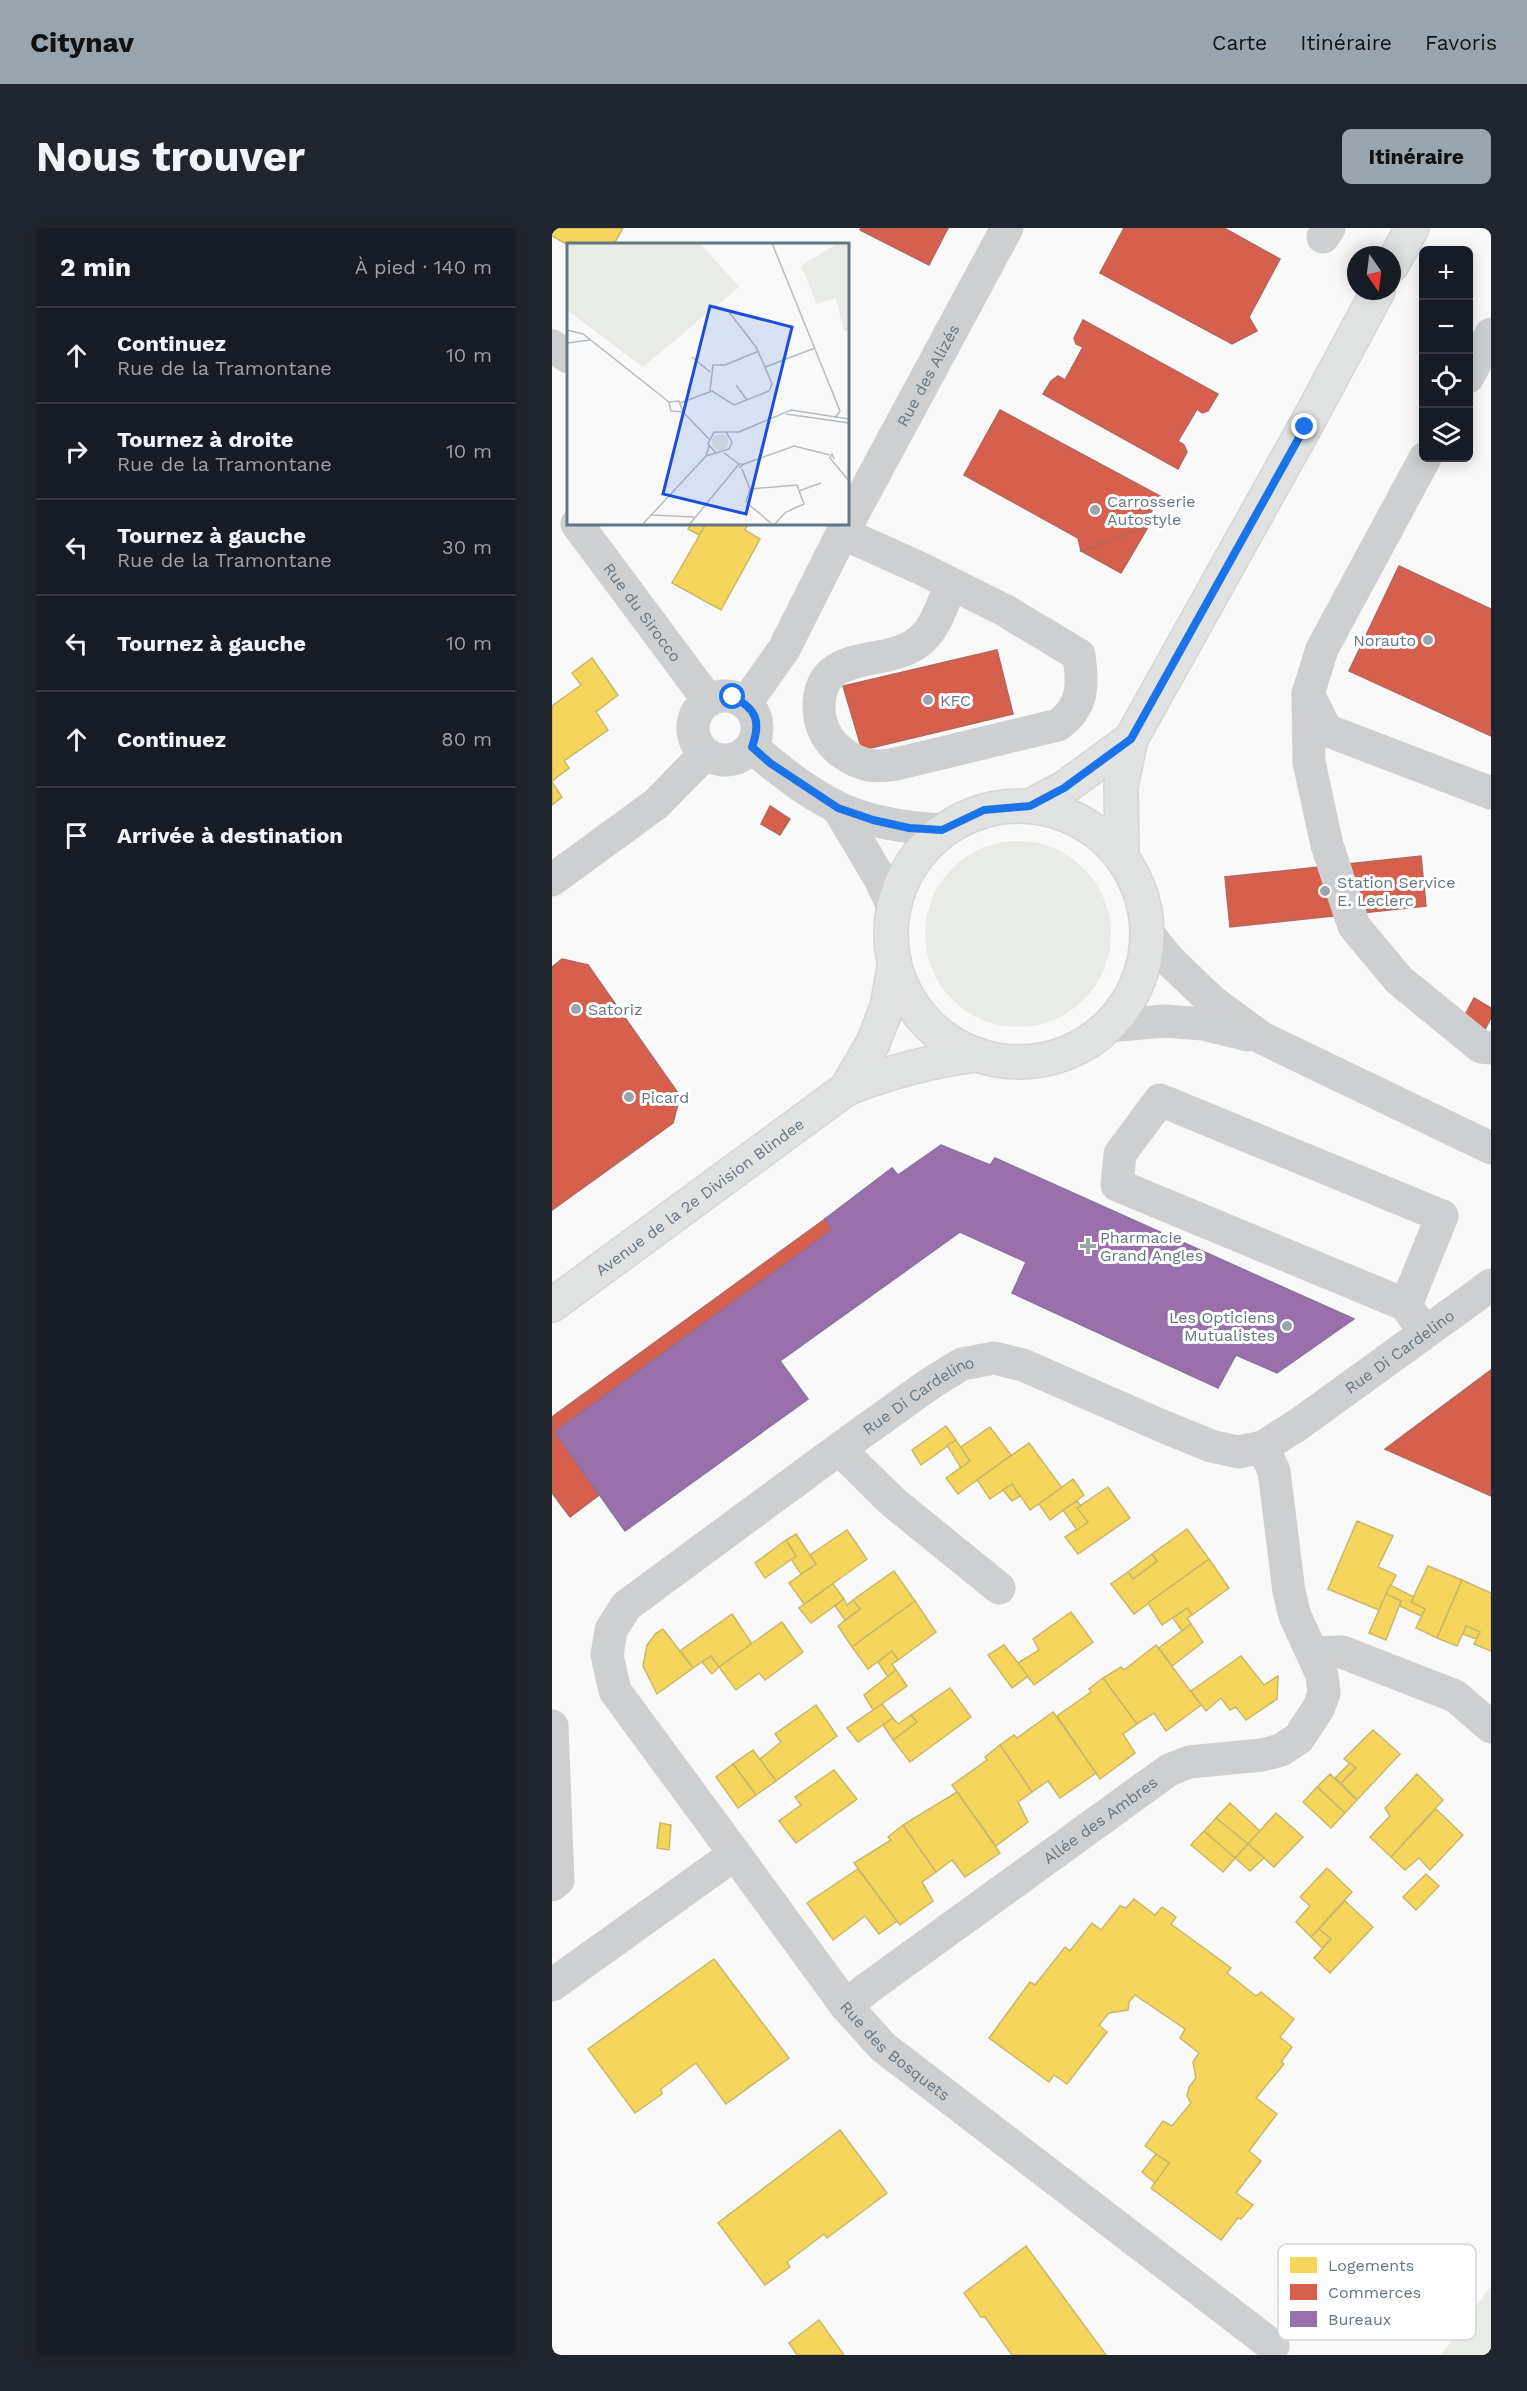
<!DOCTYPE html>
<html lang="fr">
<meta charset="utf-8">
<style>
:root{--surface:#171b24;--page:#20242c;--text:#f1f3f6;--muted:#9ea1a6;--line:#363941;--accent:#99a4ac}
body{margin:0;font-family:"Work Sans",sans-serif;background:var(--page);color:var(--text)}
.controls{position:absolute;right:18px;top:18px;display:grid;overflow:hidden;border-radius:9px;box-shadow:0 3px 15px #0003}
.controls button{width:54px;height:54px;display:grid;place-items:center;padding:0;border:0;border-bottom:2px solid var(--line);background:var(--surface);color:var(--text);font:30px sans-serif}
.compass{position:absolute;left:795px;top:18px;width:54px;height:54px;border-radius:50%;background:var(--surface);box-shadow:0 3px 15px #0003;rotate:166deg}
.stop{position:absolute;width:18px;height:18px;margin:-14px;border:4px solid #1a73e8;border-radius:50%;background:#fff}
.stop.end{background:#1a73e8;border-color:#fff;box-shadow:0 2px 6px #0008}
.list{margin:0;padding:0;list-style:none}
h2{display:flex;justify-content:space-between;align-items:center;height:78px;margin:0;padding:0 24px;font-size:26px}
h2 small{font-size:20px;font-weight:400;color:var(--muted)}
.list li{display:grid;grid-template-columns:39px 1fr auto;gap:18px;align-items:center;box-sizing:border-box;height:96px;padding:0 24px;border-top:2px solid var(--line)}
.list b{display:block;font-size:22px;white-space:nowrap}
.list p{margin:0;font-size:20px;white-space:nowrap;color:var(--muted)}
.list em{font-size:20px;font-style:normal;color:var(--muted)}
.icon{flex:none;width:33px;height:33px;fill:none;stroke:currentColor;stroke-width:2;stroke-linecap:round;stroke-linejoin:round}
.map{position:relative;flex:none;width:939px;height:2127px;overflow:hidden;border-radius:9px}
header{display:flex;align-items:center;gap:36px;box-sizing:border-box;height:84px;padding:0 30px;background:var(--accent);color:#111}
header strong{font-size:28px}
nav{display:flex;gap:33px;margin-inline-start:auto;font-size:21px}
.intro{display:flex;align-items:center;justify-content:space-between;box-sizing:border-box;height:144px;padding:0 36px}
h1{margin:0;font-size:42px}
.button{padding:15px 27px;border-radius:9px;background:var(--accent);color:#111;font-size:21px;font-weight:700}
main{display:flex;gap:36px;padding:0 36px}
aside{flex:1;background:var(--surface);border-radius:9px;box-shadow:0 3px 15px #0003}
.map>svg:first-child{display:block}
</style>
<header>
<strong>Citynav</strong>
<nav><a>Carte</a><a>Itinéraire</a><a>Favoris</a></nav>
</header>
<div class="intro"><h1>Nous trouver</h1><a class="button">Itinéraire</a></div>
<main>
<aside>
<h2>2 min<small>À pied · 140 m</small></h2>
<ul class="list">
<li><svg class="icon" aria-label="ahead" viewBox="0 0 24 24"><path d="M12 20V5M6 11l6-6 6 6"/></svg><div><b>Continuez</b><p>Rue de la Tramontane</p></div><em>10 m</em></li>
<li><svg class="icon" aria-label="right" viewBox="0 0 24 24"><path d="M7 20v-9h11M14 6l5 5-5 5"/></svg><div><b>Tournez à droite</b><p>Rue de la Tramontane</p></div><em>10 m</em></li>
<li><svg class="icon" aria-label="left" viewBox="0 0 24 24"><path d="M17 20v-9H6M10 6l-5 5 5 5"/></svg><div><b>Tournez à gauche</b><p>Rue de la Tramontane</p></div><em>30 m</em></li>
<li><svg class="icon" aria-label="left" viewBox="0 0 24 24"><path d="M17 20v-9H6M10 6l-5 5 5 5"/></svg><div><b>Tournez à gauche</b></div><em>10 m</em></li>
<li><svg class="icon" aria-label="ahead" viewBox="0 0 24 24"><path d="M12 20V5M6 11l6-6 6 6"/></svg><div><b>Continuez</b></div><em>80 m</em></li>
<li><svg class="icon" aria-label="arrive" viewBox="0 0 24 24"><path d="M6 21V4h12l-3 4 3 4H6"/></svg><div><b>Arrivée à destination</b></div></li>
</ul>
</aside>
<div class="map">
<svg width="939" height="2127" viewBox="0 0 939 2127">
<rect width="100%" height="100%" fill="#f9f9f9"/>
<g fill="#e8ebe6">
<circle cx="466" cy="706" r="93"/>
<path d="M 939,2058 L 939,2127 L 889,2127 Z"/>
</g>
<g fill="#f6d55c" stroke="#cab868" stroke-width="1.5">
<path d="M 0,0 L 71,0 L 62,16 L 16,17 L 0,8 Z"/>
<path d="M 139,296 L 154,296 L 147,307 L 136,301 Z"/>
<path d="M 154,296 L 196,296 L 193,302 L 208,311 L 169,382 L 120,355 Z"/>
<path d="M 40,430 L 66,467 L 44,484 L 56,502 L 12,533 L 17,540 L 0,553 L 0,478 L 29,457 L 20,445 Z"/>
<path d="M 0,554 L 10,569 L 0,577 Z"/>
<path d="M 394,1198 L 404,1212 L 369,1237 L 360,1222 Z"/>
<path d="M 438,1199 L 459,1227 L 406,1266 L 394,1250 L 418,1233 L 409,1219 Z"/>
<path d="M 404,1212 L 418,1233 L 409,1240 L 395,1217 Z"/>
<path d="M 477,1215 L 510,1260 L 478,1282 L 460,1256 L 438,1271 L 425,1252 Z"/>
<path d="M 521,1251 L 532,1267 L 498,1292 L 487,1276 Z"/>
<path d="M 460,1256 L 468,1268 L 460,1273 L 451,1262 Z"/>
<path d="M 556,1259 L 578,1290 L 526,1326 L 513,1309 L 536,1294 L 525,1280 Z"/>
<path d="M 525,1273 L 529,1278 L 525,1280 L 536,1294 L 525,1302 L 511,1282 Z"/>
<path d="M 805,1293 L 841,1308 L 826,1339 L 844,1347 L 827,1382 L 776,1361 Z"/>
<path d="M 635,1301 L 657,1331 L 582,1386 L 559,1356 L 576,1344 L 581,1351 L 605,1333 L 600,1326 Z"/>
<path d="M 295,1302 L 315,1331 L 252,1376 L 237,1355 L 264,1336 L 258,1327 Z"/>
<path d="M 244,1306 L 264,1336 L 249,1346 L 239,1331 L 244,1328 L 234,1312 Z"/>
<path d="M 234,1312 L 244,1328 L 213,1350 L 203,1335 Z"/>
<path d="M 600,1326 L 605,1333 L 581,1351 L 576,1344 Z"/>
<path d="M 657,1331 L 677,1360 L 640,1387 L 635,1380 L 610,1397 L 596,1375 Z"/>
<path d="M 876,1338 L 910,1352 L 885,1410 L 864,1400 L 873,1381 L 859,1374 Z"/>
<path d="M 342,1343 L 363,1373 L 300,1419 L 286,1398 L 308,1381 L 301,1372 Z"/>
<path d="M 910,1352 L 939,1365 L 939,1423 L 922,1416 L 928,1404 L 914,1398 L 905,1418 L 885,1410 Z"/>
<path d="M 281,1356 L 292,1371 L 259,1395 L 247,1380 Z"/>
<path d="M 838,1357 L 862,1369 L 859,1374 L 873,1381 L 869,1388 L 848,1378 L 849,1373 L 834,1366 Z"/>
<path d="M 834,1366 L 849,1373 L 834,1412 L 817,1405 Z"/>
<path d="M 292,1371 L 295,1377 L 301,1372 L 308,1381 L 293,1392 L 283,1378 Z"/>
<path d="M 363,1373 L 384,1404 L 346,1432 L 340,1423 L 316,1441 L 300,1419 Z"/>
<path d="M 635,1380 L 640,1387 L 635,1390 L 639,1396 L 630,1403 L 621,1390 Z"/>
<path d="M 519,1384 L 541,1414 L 482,1457 L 466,1435 L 487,1422 L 481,1411 Z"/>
<path d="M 180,1386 L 200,1416 L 167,1439 L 159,1428 L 141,1440 L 128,1423 Z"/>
<path d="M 230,1394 L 251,1424 L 213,1452 L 207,1445 L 184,1462 L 167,1439 Z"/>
<path d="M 639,1396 L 651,1414 L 620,1438 L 607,1420 Z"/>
<path d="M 914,1398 L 928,1404 L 924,1411 L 911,1406 Z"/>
<path d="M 111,1401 L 141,1440 L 105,1466 L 91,1438 L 95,1417 L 104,1405 Z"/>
<path d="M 452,1417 L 476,1448 L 460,1460 L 436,1427 Z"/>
<path d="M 604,1417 L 649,1477 L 614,1503 L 602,1485 L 585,1496 L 551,1450 L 569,1439 L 572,1442 Z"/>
<path d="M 340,1423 L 346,1432 L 340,1436 L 344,1442 L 336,1449 L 326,1434 Z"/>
<path d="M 159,1428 L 167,1439 L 160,1446 L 150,1434 Z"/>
<path d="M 689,1428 L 712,1457 L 726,1448 L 725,1471 L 694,1492 L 684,1479 L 678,1482 L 669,1470 L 654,1483 L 639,1463 Z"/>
<path d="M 344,1442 L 355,1458 L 321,1482 L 312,1467 Z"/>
<path d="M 551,1450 L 585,1496 L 571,1506 L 583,1525 L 548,1551 L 505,1488 L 539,1464 L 537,1461 Z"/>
<path d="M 398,1460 L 419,1489 L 358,1534 L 341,1512 L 365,1494 L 359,1487 Z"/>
<path d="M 330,1476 L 341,1490 L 306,1514 L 295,1500 Z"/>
<path d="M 264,1477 L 285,1508 L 224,1553 L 208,1531 L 229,1514 L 223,1506 Z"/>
<path d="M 501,1484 L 544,1545 L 508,1570 L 496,1553 L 480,1564 L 448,1517 L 462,1507 L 465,1510 Z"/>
<path d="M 359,1487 L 365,1494 L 341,1512 L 331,1497 L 341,1490 L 346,1496 Z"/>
<path d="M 821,1502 L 848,1526 L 805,1572 L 789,1555 L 804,1540 L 792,1531 Z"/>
<path d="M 448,1517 L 480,1564 L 466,1574 L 476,1594 L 444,1618 L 400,1557 L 435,1532 L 433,1529 Z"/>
<path d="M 201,1522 L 224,1553 L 204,1567 L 181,1536 Z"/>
<path d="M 798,1535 L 804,1540 L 789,1555 L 783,1550 Z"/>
<path d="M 181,1536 L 204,1567 L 186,1580 L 164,1549 Z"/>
<path d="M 282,1542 L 305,1571 L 244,1615 L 227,1593 L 249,1577 L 243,1569 Z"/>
<path d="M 778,1546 L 805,1572 L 793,1585 L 765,1559 Z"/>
<path d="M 865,1546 L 891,1572 L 839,1629 L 818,1609 L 838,1588 L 833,1580 Z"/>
<path d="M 765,1559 L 793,1585 L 779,1600 L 751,1574 Z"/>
<path d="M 405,1564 L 448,1625 L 413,1649 L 400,1632 L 384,1644 L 351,1597 Z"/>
<path d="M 678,1575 L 708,1603 L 696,1616 L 664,1590 Z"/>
<path d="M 884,1581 L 911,1607 L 878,1642 L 867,1630 L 853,1642 L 839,1629 Z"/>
<path d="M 724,1585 L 751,1609 L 722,1639 L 696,1616 Z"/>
<path d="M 664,1590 L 696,1616 L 683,1630 L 652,1603 Z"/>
<path d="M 108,1595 L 119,1597 L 117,1622 L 105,1620 Z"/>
<path d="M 351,1597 L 384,1644 L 370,1654 L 381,1673 L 348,1697 L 302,1635 L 339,1612 L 336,1609 Z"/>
<path d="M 652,1603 L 683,1630 L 671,1644 L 639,1617 Z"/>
<path d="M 696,1616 L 712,1630 L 698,1643 L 683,1630 Z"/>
<path d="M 775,1640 L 800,1664 L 759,1709 L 744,1694 L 758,1678 L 748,1669 Z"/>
<path d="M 306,1641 L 345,1693 L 327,1706 L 313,1688 L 281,1712 L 255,1675 Z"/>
<path d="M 874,1646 L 887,1658 L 864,1682 L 851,1669 Z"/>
<path d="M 582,1671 L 603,1687 L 610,1679 L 624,1689 L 619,1696 L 679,1740 L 675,1745 L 704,1768 L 709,1764 L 742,1791 L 728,1809 L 740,1819 L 729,1834 L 732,1836 L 704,1870 L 725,1886 L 697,1923 L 709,1933 L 684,1965 L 701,1977 L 689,1991 L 686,1990 L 669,2012 L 599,1960 L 617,1935 L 593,1918 L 611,1893 L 620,1898 L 639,1875 L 635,1868 L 637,1859 L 644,1850 L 641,1834 L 647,1825 L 628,1810 L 633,1801 L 583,1767 L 577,1774 L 576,1782 L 557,1785 L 547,1797 L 555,1804 L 515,1856 L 502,1847 L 497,1854 L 437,1810 L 478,1754 L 483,1757 L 513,1719 L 518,1723 L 540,1695 L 549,1702 L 568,1678 L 574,1680 Z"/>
<path d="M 793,1673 L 821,1699 L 778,1745 L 762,1730 L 779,1711 L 767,1701 Z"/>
<path d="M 767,1701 L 779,1711 L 770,1720 L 759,1709 Z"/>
<path d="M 162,1731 L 237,1830 L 174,1876 L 144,1835 L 109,1861 L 110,1866 L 83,1885 L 36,1821 Z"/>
<path d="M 288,1902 L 335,1965 L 275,2010 L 272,2006 L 235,2034 L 238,2039 L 213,2057 L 166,1995 Z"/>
<path d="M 604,1926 L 617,1935 L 603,1955 L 590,1944 Z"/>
<path d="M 474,2018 L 554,2127 L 460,2127 L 433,2089 L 429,2089 L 412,2065 Z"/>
<path d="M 267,2092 L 292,2127 L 245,2127 L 237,2115 Z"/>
</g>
<g fill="#d6604d" stroke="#b4675d" stroke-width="1.5">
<path d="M 309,0 L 396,0 L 377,37 L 308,2 Z"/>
<path d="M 572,0 L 672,0 L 728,31 L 697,89 L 705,103 L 680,116 L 548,45 Z"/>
<path d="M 531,92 L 666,166 L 656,183 L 650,185 L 645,181 L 626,213 L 632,217 L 635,224 L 626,241 L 491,166 L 499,153 L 506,148 L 513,152 L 531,119 L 524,116 L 522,110 Z"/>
<path d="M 448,182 L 608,268 L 599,284 L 589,286 L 596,299 L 529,323 L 526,310 L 412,247 Z"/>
<path d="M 596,299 L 569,345 L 529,323 Z"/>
<path d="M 847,338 L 939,381 L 939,508 L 797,443 Z"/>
<path d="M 445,422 L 461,486 L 310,522 L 291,458 Z"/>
<path d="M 218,578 L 238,591 L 228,607 L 209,596 Z"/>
<path d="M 869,628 L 874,678 L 678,699 L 673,649 Z"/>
<path d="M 10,731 L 36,737 L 128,868 L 121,895 L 0,982 L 0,739 Z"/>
<path d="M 922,770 L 939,780 L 939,790 L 929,809 L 907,798 Z"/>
<path d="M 273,991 L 280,1002 L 3,1204 L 0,1199 L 0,1189 Z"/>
<path d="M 939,1142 L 939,1268 L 833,1221 Z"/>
<path d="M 0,1199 L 47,1267 L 18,1289 L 0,1265 Z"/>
</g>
<path fill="#9970ab" stroke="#89729f" stroke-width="1.5" d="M 389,917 L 438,937 L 443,930 L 802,1091 L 725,1145 L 684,1127 L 666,1160 L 460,1065 L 474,1034 L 408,1004 L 228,1133 L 256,1171 L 73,1303 L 3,1204 L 280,1002 L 273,991 L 340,940 L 346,947 Z"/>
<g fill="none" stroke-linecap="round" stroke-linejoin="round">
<g stroke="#d5d6d7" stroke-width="36">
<g id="major">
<path d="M 840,37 L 860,0"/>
<path d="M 478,578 L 512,560 L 579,511"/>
<circle cx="467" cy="706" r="128"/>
<path d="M 570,628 L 569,558 L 579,511 L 753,199 L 826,63"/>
<path d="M 294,861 L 321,815 L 335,779 L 342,740"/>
<path id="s6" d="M 0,1077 L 294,861 C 337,844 378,833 424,827"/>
</g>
</g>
<g stroke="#cecfd0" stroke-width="33">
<path d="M 771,9 L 777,0"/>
<path d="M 0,118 L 16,129"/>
<path d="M 916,149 L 939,106"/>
<path d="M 873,230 L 770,421 L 756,466 L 757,534 L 775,617 L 802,698 L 847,752 L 929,819 L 939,820"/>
<path id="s1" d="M 296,295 L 455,0"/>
<path id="s2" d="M 25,296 L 156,472"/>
<path d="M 290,305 L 370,341 L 452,382 L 527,427 C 531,456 532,479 506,497 L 344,536 C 324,540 309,538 292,526 C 276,515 267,498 267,479 C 267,419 331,440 365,415 C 383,403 391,375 399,356"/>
<path d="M 756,466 L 774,502 L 939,565"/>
<circle cx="173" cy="500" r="32"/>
<path d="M 194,475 L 232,421 L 295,296"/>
<path d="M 200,519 C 225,541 256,565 287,580 C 319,595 355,600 390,602"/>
<path d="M 286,580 L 327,649 L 341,678"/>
<path d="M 0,652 L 104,576 L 153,526"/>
<path d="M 596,706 L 618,733 L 661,774 L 710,810 L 939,920"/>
<path d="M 556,798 L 612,793 L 651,796 L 696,807"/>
<path d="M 854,1077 L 565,957 L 568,926 L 608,872 L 890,988 L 854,1077 L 872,1104"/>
<path d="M 287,1221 L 341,1274 L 447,1360"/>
<path d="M 761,1425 L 790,1424 L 903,1468 L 939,1499"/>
<path d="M 0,1498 L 6,1652 L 0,1657"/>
<path id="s3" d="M 183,1626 L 63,1463 L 55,1427 L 59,1402 L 74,1378 L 287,1221 L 379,1155 L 410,1136 L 442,1130 L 471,1137 L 610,1198 L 659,1218 L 686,1224 L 711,1219 L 747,1196 L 939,1057"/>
<path id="s4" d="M 0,1757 L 183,1626 L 294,1778 L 331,1819 L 721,2118"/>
<path id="s5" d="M 294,1778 L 316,1760 L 617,1542 L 637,1534 L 710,1527 L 729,1522 L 747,1510 L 767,1479 L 772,1465 L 770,1447 L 743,1388 L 737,1364 L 722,1243 L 711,1219"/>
</g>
<use href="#major" stroke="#e1e2e2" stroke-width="33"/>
</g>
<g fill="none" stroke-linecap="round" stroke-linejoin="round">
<path stroke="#1a73e8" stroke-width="8" d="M 181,469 C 205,481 209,494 200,519 L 218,535 L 286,580 L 321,592 L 357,600 L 390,602 L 432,582 L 478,578 L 512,560 L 579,511 L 753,199"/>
</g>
<g fill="#99a4ac" stroke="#fff" stroke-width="2">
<circle cx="543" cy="282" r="6"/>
<circle cx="876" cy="412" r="6"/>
<circle cx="376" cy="472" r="6"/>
<circle cx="773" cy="663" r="6"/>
<circle cx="24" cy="781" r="6"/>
<circle cx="77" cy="869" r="6"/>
<path d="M533 1009h6v6h6v6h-6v6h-6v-6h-6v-6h6z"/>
<circle cx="735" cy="1098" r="6"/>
</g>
<g text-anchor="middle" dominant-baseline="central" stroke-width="6" stroke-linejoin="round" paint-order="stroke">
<g font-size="16" fill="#657683" stroke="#fff">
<text stroke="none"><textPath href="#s1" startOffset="168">Rue des Alizés</textPath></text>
<text stroke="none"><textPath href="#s2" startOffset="110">Rue du Sirocco</textPath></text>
<text stroke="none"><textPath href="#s6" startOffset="183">Avenue de la 2e Division Blindee</textPath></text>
<text stroke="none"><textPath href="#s3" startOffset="1194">Rue Di Cardelino</textPath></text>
<text stroke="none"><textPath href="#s3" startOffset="654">Rue Di Cardelino</textPath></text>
<text stroke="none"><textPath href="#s5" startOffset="315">Allée des Ambres</textPath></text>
<text stroke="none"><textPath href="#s4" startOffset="480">Rue des Bosquets</textPath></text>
</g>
<g font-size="16" fill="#657683" stroke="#fff" text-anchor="start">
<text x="555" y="273">Carrosserie<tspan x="555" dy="18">Autostyle</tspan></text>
<text x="864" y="412" text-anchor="end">Norauto</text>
<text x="388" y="472">KFC</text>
<text x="785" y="654">Station Service<tspan x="785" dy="18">E. Leclerc</tspan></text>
<text x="36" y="781">Satoriz</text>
<text x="89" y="869">Picard</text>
<text x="548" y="1009">Pharmacie<tspan x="548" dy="18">Grand Angles</tspan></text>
<text x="723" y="1089" text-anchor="end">Les Opticiens<tspan x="723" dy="18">Mutualistes</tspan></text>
</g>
</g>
<g transform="translate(15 15)">
<rect width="282" height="282" fill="#f9f9f9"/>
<path d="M 0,0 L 133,0 L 172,44 L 76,124 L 0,67 ZM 271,0 L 282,0 L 282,88 L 277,88 L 269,55 L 250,61 L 234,23 ZM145 199a8 8 0 1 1 16 0a8 8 0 1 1-16 0Z" fill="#e8ebe6"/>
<path fill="none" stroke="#b5bdc3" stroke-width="1.5" d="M 205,0 L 273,168 L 268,175M 162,69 L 189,104 L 198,124 L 248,105M 0,87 L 16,91 L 102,159M 0,100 L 23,97M 125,114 L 143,129M 169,142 L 180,157M 143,148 L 146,122 L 158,122 L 192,108M 102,159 L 112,158 L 116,169 L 142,196M 102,159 L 104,168 L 115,169M 113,160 L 145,148 L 167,162 L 202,148 L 205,141 L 198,124M 219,171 L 282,180M 149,210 L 141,201 L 147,189 L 172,189 L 224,167 L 282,176M 157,210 L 172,221M 139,213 L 162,206 L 165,199 L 159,189M 267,216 L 265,211 L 263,215 L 282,238M 177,221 L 227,203 L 263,212M 175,226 L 183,246 L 179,259 L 206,282M 183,246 L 230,242 L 237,261 L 219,269 L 207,282M 232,248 L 254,240M 85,272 L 127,274M 75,282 L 139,213 L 142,203M 122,282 L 172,221 L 177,221 L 172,225"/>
<path fill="#1d4ed8" fill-opacity="0.15" stroke="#1d4ed8" stroke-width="3" d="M 143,63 L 225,84 L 179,271 L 96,251 Z"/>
<rect width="282" height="282" fill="none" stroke="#657683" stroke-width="3"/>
</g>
<rect x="726" y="2016" width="198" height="96" rx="9" fill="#fff" stroke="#d1d6da" stroke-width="1.5"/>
<rect x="738" y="2029" width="27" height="16" fill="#f6d55c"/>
<rect x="738" y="2056" width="27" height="16" fill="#d6604d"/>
<rect x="738" y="2083" width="27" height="16" fill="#9970ab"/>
<g font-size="16" fill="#657683">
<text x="776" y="2043">Logements</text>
<text x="776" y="2070">Commerces</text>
<text x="776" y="2097">Bureaux</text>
</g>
</svg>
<div class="controls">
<button>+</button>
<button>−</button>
<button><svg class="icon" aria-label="locate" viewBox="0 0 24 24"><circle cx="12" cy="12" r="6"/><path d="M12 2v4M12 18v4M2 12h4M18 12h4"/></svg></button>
<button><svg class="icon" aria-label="layers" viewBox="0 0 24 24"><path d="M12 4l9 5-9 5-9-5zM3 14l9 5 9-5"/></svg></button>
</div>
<svg class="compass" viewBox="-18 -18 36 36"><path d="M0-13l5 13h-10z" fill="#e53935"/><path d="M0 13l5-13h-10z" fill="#9ea1a6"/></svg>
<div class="stop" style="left:181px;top:469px"></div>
<div class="stop end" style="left:753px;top:199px"></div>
</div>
</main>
